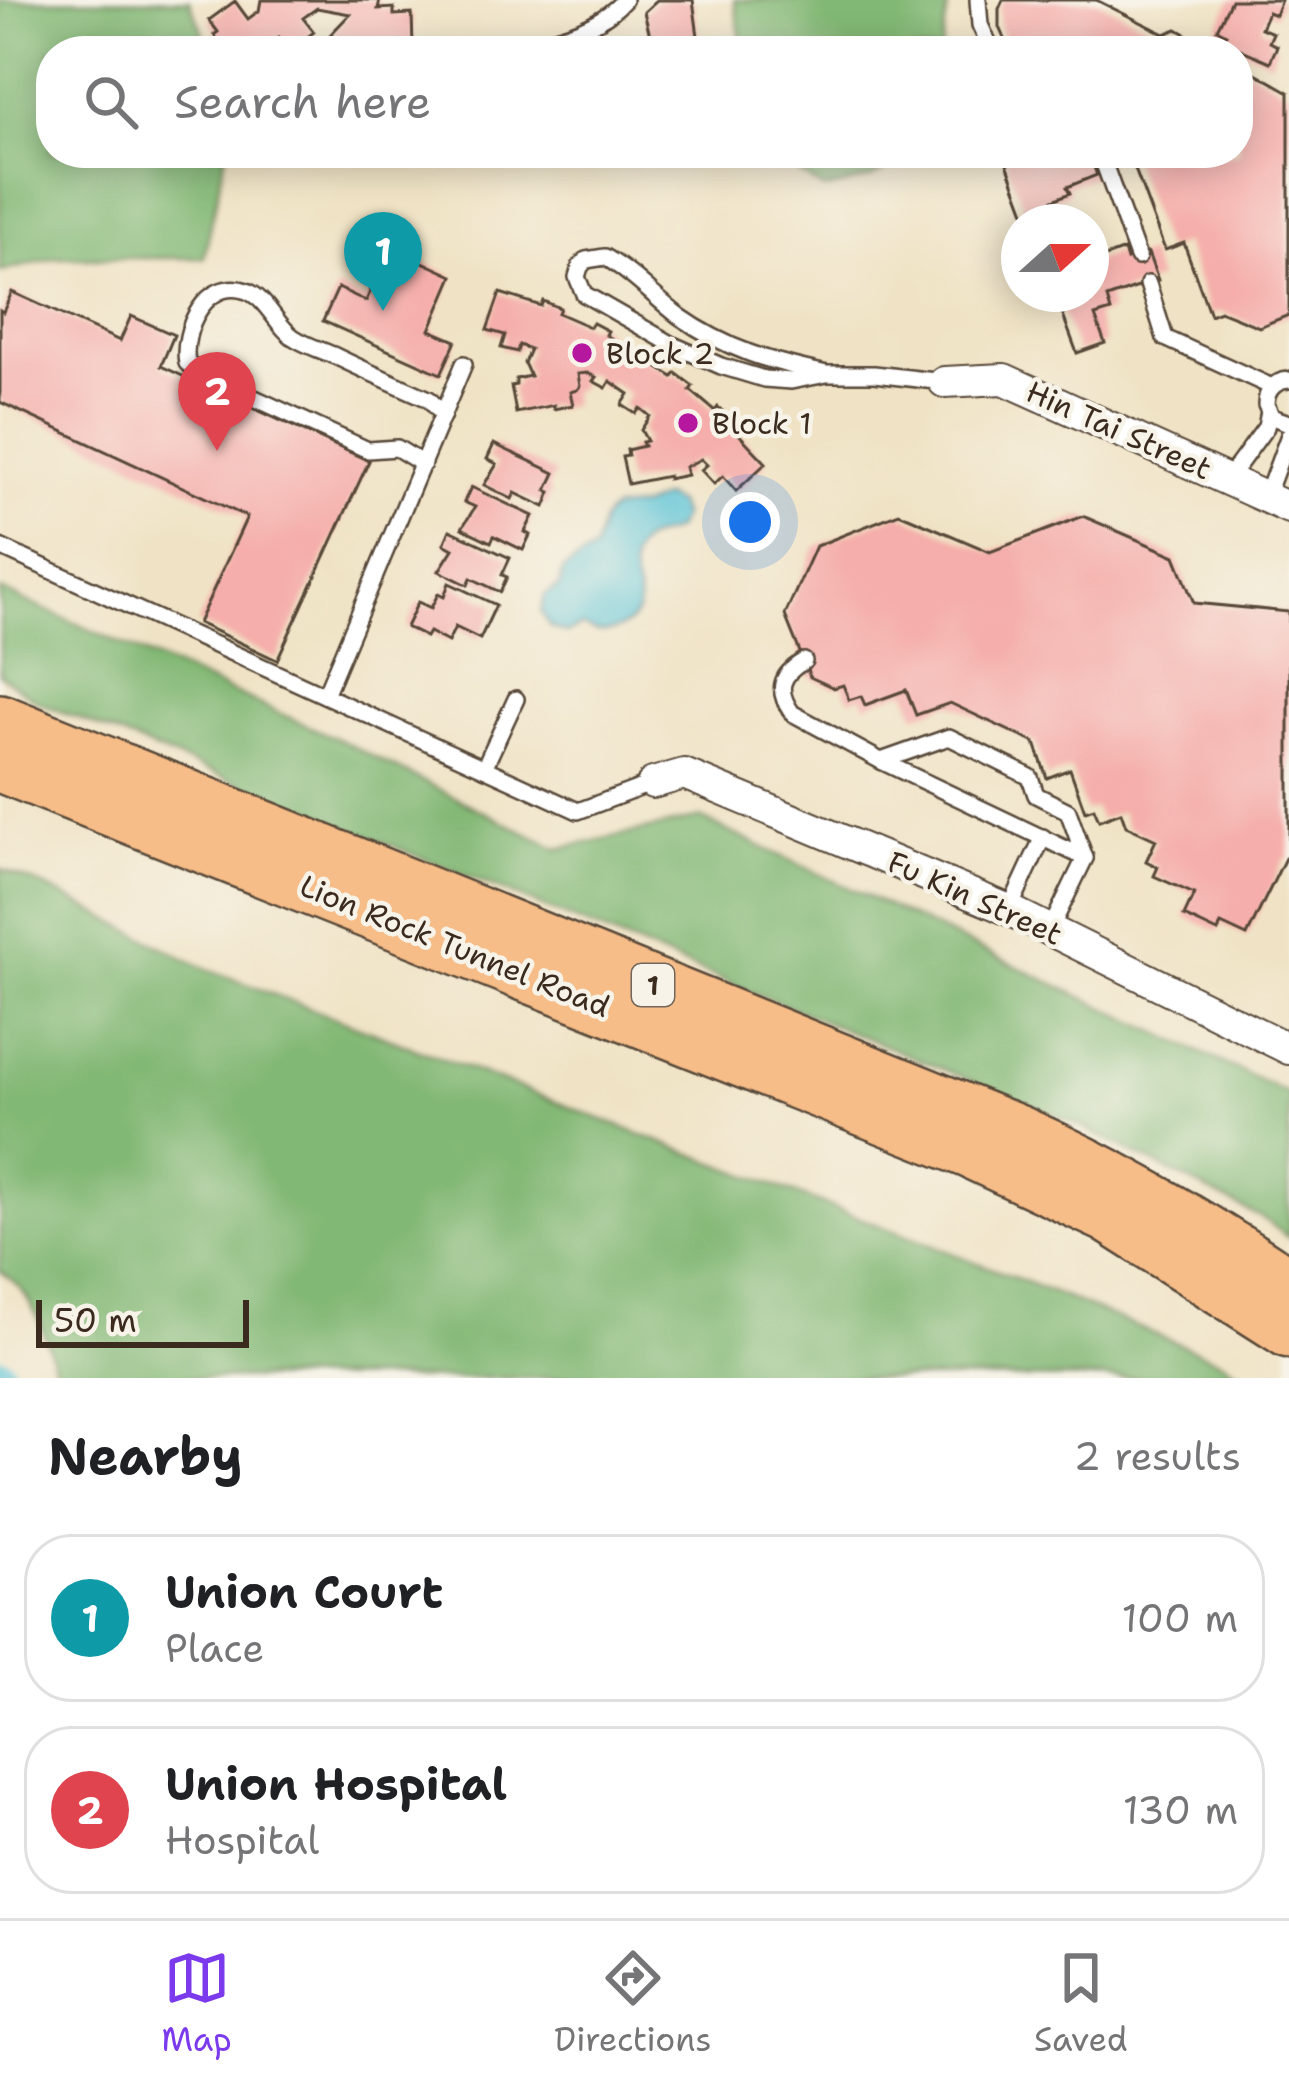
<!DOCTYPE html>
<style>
:root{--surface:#fff;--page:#f2f2f2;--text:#202124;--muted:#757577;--line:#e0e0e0;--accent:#7c3aed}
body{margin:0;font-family:"Shantell Sans",sans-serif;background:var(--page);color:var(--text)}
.compass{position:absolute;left:1001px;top:204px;width:108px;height:108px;border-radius:50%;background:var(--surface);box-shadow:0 6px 30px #0003;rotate:69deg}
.scale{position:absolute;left:36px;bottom:30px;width:213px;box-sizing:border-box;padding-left:12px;border:6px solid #3b2a1e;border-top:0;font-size:33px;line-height:42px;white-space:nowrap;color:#3b2a1e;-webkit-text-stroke:9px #f7f3e8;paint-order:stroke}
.you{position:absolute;left:750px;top:522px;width:42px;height:42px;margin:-30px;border:9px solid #fff;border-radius:50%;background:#1a73e8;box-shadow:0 0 0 18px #1a73e833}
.badge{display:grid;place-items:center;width:78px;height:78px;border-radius:50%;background:var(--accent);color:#fff;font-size:39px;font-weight:700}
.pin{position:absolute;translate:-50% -99px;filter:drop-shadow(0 3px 6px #0008)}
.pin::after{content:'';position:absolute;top:63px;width:42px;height:36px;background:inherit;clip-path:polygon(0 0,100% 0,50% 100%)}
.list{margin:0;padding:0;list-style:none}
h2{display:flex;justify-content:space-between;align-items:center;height:156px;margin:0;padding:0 48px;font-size:51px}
h2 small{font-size:39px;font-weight:400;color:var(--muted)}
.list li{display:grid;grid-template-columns:78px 1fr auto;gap:36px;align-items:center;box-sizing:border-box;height:168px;margin:0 24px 24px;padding:0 24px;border:3px solid var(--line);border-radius:48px}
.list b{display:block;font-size:45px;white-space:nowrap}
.list p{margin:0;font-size:39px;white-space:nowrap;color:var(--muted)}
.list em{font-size:39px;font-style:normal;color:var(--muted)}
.icon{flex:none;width:66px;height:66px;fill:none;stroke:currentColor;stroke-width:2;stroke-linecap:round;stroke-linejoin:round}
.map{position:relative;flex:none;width:1289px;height:1378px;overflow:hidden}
.search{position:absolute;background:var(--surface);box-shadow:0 6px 30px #0003;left:36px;right:36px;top:36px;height:132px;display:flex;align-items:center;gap:30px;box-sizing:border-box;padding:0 42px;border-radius:48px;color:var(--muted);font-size:45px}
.sheet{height:540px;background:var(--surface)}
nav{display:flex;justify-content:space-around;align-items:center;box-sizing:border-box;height:168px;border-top:3px solid var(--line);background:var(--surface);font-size:33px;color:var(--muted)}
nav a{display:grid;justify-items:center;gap:6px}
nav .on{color:var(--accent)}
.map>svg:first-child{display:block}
</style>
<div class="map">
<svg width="1289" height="1378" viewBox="0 0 1289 1378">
<rect width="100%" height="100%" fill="#f7f3e8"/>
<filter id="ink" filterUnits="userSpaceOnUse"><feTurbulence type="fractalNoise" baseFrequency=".00833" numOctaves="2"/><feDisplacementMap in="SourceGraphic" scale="24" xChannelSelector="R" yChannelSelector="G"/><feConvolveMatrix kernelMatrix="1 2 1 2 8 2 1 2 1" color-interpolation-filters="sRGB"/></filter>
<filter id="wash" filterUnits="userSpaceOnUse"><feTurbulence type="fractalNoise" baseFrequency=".004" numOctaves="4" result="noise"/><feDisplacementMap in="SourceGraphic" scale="48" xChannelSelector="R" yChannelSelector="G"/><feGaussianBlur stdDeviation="2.7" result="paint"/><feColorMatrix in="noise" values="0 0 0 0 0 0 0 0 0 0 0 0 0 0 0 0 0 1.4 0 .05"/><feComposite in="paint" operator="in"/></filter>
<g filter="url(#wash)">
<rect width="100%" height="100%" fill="#f0e3c5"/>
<g fill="#82b874" stroke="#5e7149" stroke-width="3">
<path d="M 0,0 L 189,0 L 211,51 L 51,51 L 51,153 L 226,153 L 204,258 L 56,258 L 0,272 Z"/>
<path d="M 734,0 L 949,0 L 941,51 L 743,51 Z"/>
<path d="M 774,153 L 919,153 L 870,178 L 824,190 L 779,159 Z"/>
<path d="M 0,590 L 340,740 L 558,849 L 700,818 L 1289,1094 L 1289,1238 L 1264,1219 L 1068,1120 L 38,702 L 0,675 Z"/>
<path d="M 0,869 L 46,887 L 202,967 L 1014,1277 L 1224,1362 L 1246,1378 L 58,1378 C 46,1341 36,1292 0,1271 Z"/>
</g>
<path fill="#59c2d5" stroke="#4a767a" stroke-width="3" d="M 664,497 L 677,504 L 682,517 L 675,530 C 660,536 641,537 634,553 C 622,578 661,610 618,629 C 605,635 594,632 582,626 L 566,633 L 550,627 L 541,612 L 545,595 L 560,586 L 563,570 L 594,550 L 602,521 L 607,514 L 614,509 L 640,507 Z"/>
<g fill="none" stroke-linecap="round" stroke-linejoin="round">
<path stroke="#59c2d5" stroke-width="30" d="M 0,1372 L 2,1378"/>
</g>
<g id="blocks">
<g fill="#f5aeab">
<path d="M 261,0 L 380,0 L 378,9 L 394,8 L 394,15 L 412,14 L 413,46 L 396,46 L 396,51 L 364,51 L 355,40 L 345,51 L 329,36 L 350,14 L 317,8 L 303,18 L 314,32 L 289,51 L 279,37 L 267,46 L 271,51 L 226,51 L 214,35 L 218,32 L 209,20 L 235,1 L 248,19 L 259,11 Z"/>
<path d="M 657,0 L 693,0 L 700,51 L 645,51 L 644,41 L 651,39 L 644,12 Z"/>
<path d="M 1003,0 L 1096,0 L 1165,34 L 1177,29 L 1216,51 L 1015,51 L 1006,43 L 999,27 L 999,9 Z"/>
<path d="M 1231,0 L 1281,0 L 1275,15 L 1268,12 L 1261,28 L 1273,33 L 1269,42 L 1277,46 L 1270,62 L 1222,41 L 1226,34 L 1217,29 Z"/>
<path d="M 1238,63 L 1289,92 L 1289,315 L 1259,327 L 1220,311 L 1210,315 L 1184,243 L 1165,250 L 1129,153 L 1238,153 Z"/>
<path d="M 1003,153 L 1113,153 L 1115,157 L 1093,165 L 1097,175 L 1067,187 L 1070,193 L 1053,200 L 1061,222 L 1029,222 Z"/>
<path d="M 390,247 L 453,276 L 430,330 L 456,341 L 441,374 L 323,321 L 338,288 L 366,301 Z"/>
<path d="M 1124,250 L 1127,260 L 1148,253 L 1158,280 L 1107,298 L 1111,311 L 1095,316 L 1105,343 L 1077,353 L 1055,294 L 1091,294 L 1091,253 L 1095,261 Z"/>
<path d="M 12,292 L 120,341 L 131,316 L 174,335 L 161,366 L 369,461 L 277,660 L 198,623 L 247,517 L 0,402 L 0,310 L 3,312 Z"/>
<path d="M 500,293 L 541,306 L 543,301 L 560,308 L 558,313 L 590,327 L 593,323 L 608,331 L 606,335 L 673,377 L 676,373 L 693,386 L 690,390 L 715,411 L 718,407 L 733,421 L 730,425 L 766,463 L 736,491 L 723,476 L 714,484 L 701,470 L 707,465 L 701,459 L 685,467 L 687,475 L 668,479 L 668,476 L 628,484 L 622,457 L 628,456 L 627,450 L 644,446 L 642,442 L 647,441 L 641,430 L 650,416 L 640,408 L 636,414 L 622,405 L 629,394 L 610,381 L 606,388 L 593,381 L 596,377 L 587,373 L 578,374 L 580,386 L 577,390 L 570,392 L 573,405 L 554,409 L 554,405 L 516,413 L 511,386 L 516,385 L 516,379 L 530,376 L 524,363 L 530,349 L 519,345 L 517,352 L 501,348 L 505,335 L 487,330 Z"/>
<path d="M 494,444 L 555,473 L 547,490 L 551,492 L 545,507 L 515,493 L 512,499 L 484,485 L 497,464 L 487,459 Z"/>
<path d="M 471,487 L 533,516 L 525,532 L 530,535 L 523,550 L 494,536 L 491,542 L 462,528 L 475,507 L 464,502 Z"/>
<path d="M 899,513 L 990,552 L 1083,516 L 1175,556 L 1194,603 L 1289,612 L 1289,857 L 1285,858 L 1247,936 L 1221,924 L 1218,932 L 1184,916 L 1194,894 L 1154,876 L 1158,867 L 1146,861 L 1156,840 L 1126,826 L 1121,812 L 1099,820 L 1094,808 L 1085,811 L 1070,769 L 1047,778 L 1035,743 L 950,703 L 916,715 L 906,690 L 865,705 L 861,696 L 849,700 L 843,685 L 834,688 L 810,677 L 785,615 L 816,546 Z"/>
<path d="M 450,530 L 510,558 L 502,575 L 507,577 L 500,592 L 471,578 L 468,585 L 439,571 L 453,549 L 444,544 Z"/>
<path d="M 449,583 L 496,605 L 480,639 L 455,627 L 448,642 L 429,632 L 426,637 L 406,627 L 418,602 L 431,608 L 438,594 L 444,597 Z"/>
</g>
</g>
</g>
<g filter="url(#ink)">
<use href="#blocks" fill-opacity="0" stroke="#564637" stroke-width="3"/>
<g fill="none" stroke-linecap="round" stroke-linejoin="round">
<g stroke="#564637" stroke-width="20">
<g id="service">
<path d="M 978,0 L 980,25 L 992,51"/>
<path d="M 419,51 C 484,47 577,52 624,0"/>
<path d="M 1103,161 L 1138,257"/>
<path d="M 1148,284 L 1165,338 L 1272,387"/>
<path d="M 827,374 C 771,362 727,350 679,316 C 654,297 633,273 605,257 L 586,260 L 580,267 L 577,277 L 584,294 L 673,345 L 721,366 L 764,379 L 791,381 L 827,374 L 874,374 L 944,382"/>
<path d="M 1289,380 C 1274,381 1266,391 1266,405 L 1272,417 L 1289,423"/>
<path d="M 423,464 L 397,448 L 368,450 L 200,373 L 187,363 C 181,331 206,276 247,291 C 267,299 276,325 293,337 C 305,345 321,350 335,356 C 366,371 398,385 429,399 L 443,415"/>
<path d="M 1228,479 L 1266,427 L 1269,412"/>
<path d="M 1266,497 L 1289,435"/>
<path d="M 0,547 L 578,811 L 653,783"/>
<path d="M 804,661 C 780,675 776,690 792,713 L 881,761 L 1085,858"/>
<path d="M 325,695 L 464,364"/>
<path d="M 881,761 L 949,737 L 1030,777 L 1036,795 L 1068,811 L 1085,858 L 1050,930"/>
<path d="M 484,768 L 516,699"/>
<path d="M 1009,910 L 1043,837"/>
</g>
</g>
<g stroke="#564637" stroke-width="34">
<g id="minor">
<path d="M 944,382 L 1004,379 L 1289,508"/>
<path d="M 653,783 L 684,774 L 1009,910 L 1289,1049"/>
</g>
</g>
<g stroke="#564637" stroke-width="56">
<g id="trunk">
<path d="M 0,720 L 1022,1133 C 1116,1175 1203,1226 1289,1284"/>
<path d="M 0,766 L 967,1151 L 1108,1217 L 1289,1332"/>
</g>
</g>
<use href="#service" stroke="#fff" stroke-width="15"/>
<use href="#minor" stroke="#fff" stroke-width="30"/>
<use href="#trunk" stroke="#f7bd88" stroke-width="51"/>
</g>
</g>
<g fill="#b5179e" stroke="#f7f3e8" stroke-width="4.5">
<circle cx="582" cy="353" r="12"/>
<circle cx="688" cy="423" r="12"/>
</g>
<g text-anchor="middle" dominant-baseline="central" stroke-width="9" stroke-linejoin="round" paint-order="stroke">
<rect fill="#f7f3e8" stroke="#73665b" stroke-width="3" x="632" y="964" width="42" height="42" rx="9"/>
<g font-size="27" font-weight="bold" fill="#3b2a1e">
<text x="653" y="985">1</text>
</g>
<g font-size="30" fill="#3b2a1e" stroke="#f7f3e8" text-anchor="start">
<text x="606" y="353">Block 2</text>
<text x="712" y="423">Block 1</text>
</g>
<g font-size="30" fill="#3b2a1e" stroke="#f7f3e8">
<text transform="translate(1119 430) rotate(24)">Hin Tai Street</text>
<text transform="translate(975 898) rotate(24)">Fu Kin Street</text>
<text transform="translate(455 946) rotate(22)">Lion Rock Tunnel Road</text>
</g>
</g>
</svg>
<svg class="compass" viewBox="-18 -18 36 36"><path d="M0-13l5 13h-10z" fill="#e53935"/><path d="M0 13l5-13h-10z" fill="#757577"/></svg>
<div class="scale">50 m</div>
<div class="you"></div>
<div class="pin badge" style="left:383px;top:311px;background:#0f9aa8">1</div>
<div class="pin badge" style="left:217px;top:451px;background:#e0444e">2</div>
<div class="search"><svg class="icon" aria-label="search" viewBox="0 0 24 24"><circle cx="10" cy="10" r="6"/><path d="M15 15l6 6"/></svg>Search here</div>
</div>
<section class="sheet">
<h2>Nearby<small>2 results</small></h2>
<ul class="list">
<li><span class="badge" style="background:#0f9aa8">1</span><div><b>Union Court</b><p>Place</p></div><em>100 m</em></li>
<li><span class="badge" style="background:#e0444e">2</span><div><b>Union Hospital</b><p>Hospital</p></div><em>130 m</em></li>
</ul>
</section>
<nav>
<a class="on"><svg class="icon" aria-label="map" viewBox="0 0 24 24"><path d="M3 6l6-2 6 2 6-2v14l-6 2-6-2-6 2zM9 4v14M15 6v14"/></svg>Map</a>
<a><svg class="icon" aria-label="directions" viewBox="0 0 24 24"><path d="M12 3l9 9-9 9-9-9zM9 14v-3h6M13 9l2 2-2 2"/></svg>Directions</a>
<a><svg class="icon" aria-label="saved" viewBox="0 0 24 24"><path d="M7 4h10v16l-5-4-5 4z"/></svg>Saved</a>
</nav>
